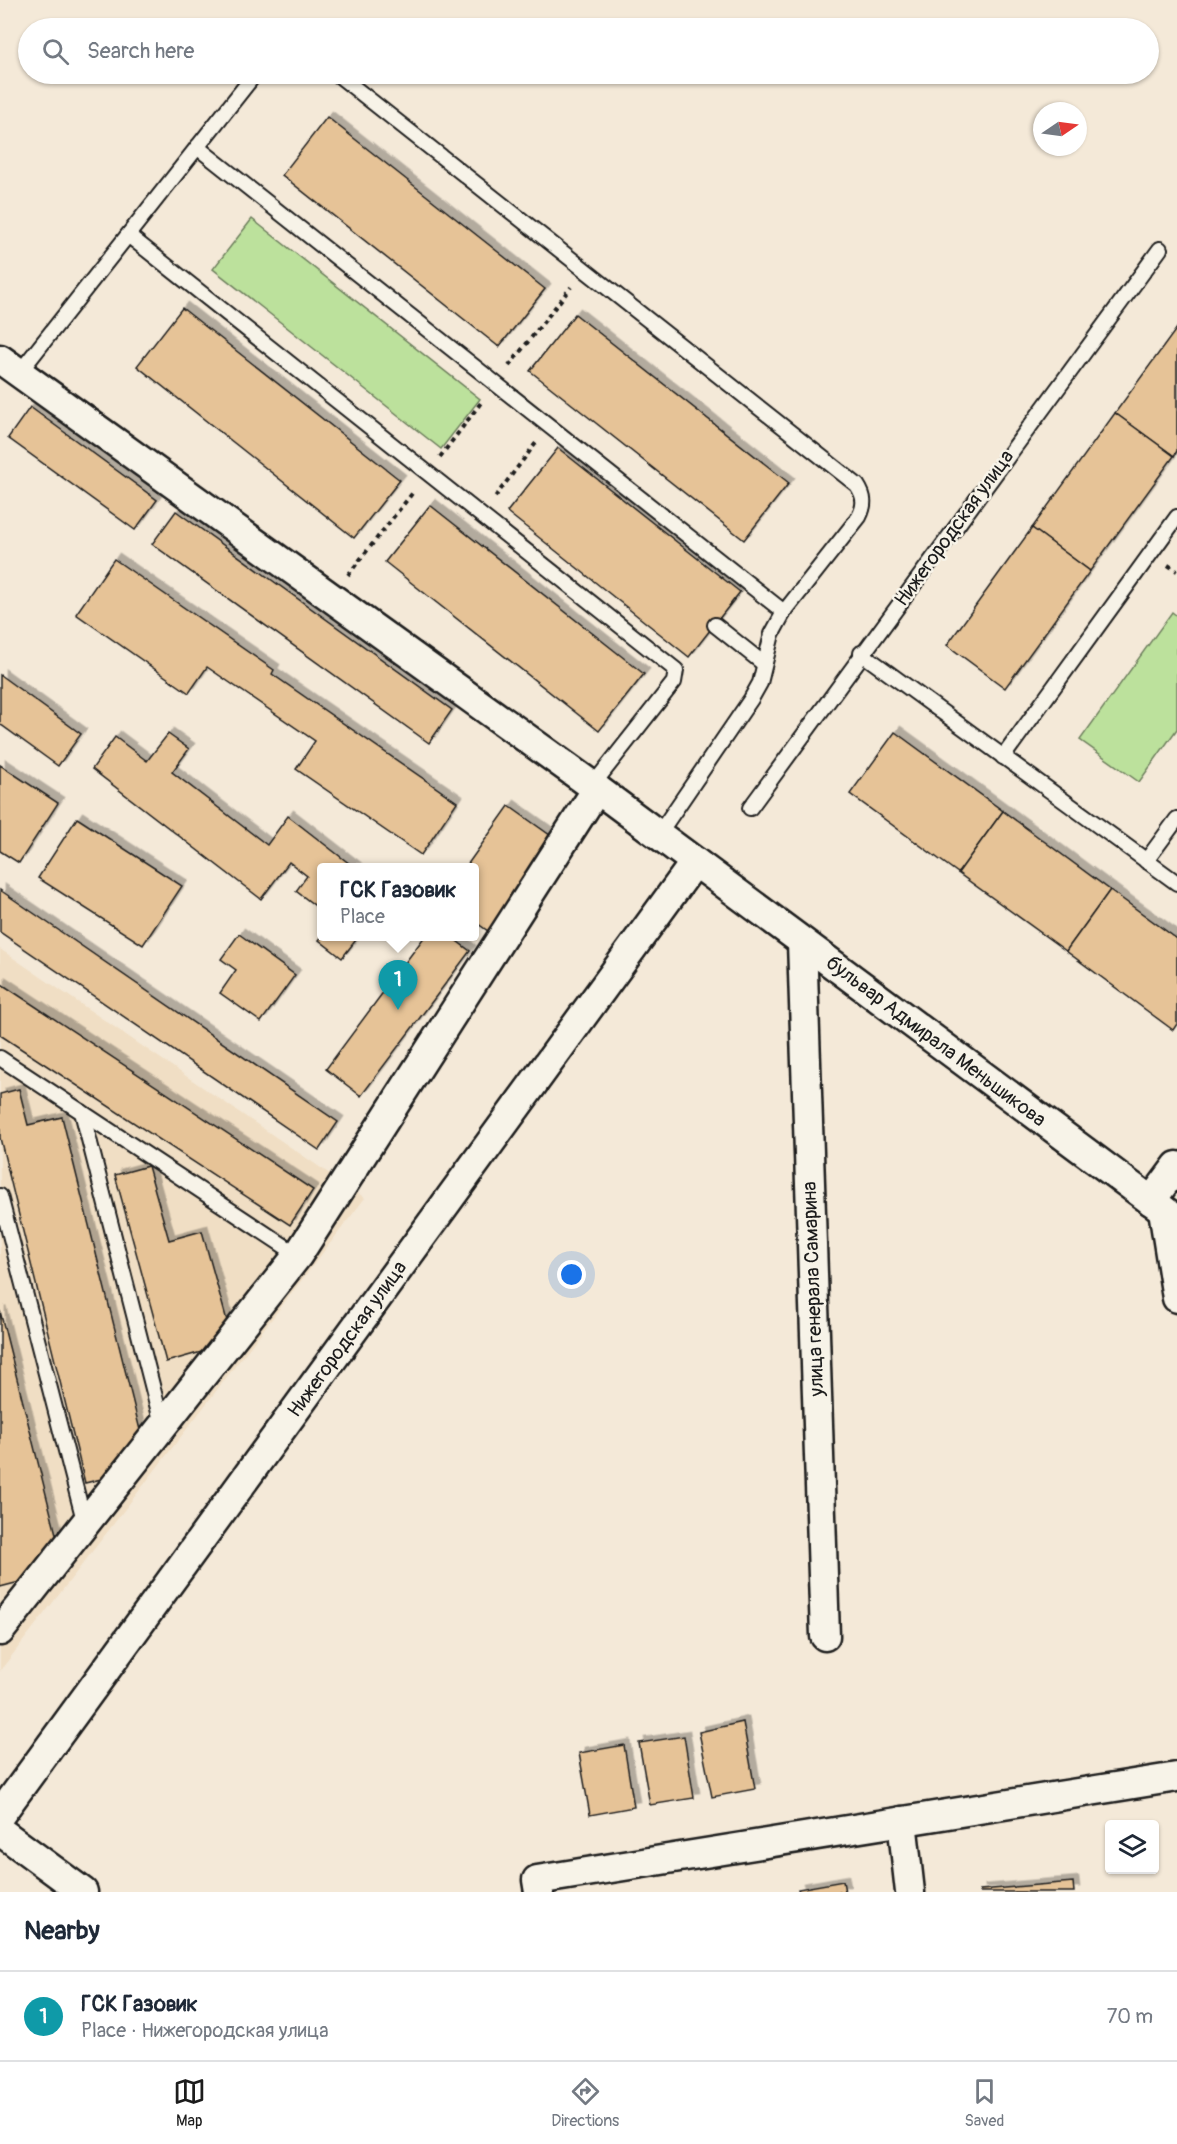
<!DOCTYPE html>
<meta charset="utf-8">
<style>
:root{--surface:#fff;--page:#f6f6f7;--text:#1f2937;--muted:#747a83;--line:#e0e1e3;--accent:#1c1c1c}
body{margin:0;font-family:Pangolin,sans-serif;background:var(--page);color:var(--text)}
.controls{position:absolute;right:18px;bottom:18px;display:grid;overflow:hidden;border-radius:6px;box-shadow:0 2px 4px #0004}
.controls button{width:54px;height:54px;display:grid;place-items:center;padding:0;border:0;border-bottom:2px solid var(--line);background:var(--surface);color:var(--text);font:30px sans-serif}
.compass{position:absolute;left:1033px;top:102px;width:54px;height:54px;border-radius:50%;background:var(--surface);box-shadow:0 2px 4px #0004;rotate:77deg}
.you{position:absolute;left:572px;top:1275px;width:21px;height:21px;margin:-15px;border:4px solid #fff;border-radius:50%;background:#1a73e8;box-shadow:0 0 0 9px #1a73e833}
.badge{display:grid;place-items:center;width:39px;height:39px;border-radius:50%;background:var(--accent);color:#fff;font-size:20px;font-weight:700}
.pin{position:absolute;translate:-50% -50px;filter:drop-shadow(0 2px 3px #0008)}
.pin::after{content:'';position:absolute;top:32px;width:21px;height:18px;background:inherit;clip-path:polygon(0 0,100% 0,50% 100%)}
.popup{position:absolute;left:317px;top:863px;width:162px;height:78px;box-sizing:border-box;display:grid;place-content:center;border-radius:6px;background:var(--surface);filter:drop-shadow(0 2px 4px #0005);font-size:20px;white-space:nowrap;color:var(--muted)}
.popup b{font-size:22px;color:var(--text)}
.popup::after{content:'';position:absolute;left:50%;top:100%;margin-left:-12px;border:12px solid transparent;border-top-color:var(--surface)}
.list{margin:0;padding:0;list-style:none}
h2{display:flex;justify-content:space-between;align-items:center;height:78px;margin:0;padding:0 24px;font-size:26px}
h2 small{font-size:20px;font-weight:400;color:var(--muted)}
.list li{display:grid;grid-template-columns:39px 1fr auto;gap:18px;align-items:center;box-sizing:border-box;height:90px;padding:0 24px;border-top:2px solid var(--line)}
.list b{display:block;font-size:22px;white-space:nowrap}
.list p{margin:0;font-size:20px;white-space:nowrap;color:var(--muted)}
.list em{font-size:20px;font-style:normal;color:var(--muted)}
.icon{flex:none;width:33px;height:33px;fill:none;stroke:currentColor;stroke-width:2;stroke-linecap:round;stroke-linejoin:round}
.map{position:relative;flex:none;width:1177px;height:1892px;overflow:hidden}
.search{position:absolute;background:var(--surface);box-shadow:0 2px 4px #0004;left:18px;right:18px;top:18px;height:66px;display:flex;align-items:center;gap:15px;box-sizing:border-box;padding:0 21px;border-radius:33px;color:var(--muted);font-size:22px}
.sheet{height:168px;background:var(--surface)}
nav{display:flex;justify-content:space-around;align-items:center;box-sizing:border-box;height:84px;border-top:2px solid var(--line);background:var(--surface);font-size:16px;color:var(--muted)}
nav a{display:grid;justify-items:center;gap:3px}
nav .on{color:var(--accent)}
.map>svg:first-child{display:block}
</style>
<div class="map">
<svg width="1177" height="1892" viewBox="0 0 1177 1892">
<defs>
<filter id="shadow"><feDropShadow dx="5.5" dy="-5.5" stdDeviation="0" flood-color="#0004"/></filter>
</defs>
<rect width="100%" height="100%" fill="#f4e9d8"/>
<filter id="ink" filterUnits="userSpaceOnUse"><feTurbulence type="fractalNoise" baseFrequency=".0167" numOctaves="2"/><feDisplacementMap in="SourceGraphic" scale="12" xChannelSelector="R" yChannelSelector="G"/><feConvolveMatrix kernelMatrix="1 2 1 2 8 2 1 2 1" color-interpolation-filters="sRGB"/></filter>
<g filter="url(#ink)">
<path fill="#f0dec4" d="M 0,949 L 365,1198 L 0,1671 Z"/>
<g fill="#bce19c" stroke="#6c7e5c" stroke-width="1.5">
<path d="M 252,219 L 480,399 L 441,449 L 213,269 Z"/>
<path d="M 1172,612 L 1177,616 L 1177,729 L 1139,782 L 1080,740 Z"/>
</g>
<g fill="#e6c397" stroke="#1c1c1c" stroke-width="1.5" filter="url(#shadow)">
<path d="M 327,117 L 545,289 L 499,347 L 282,175 Z"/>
<path d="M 182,308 L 400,480 L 354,538 L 137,366 Z"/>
<path d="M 575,314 L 789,483 L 744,540 L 530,371 Z"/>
<path d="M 1177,328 L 1177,451 L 1174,456 L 1115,413 Z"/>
<path d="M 30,407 L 157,500 L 135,530 L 8,438 Z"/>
<path d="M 1115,413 L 1174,456 L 1090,571 L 1032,528 Z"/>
<path d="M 558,448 L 740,592 L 689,657 L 507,512 Z"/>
<path d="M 430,505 L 644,674 L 599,731 L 385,562 Z"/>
<path d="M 176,511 L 452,710 L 429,743 L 152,544 Z"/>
<path d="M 1032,528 L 1090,571 L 1005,688 L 947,645 Z"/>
<path d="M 114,559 L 274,670 L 272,674 L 457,802 L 421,855 L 296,769 L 315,741 L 207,667 L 189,693 L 76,614 Z"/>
<path d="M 0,675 L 81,734 L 58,766 L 0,724 Z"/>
<path d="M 895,732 L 1003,811 L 958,873 L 850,794 Z"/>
<path d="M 168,734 L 189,749 L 172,772 L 267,845 L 288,816 L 355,868 L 322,868 L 322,911 L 296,891 L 307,876 L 289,862 L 261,899 L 92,769 L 115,737 L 147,761 Z"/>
<path d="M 0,765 L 58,803 L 19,863 L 0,851 Z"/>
<path d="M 509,806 L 554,838 L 488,931 L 474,921 L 474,868 L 465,868 Z"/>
<path d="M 1003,811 L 1110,890 L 1066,951 L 958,873 Z"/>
<path d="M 77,818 L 182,886 L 143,945 L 38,878 Z"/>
<path d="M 0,890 L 338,1122 L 319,1150 L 0,932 Z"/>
<path d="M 1110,890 L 1177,939 L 1177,1024 L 1173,1030 L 1066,951 Z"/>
<path d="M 239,934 L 295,975 L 261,1022 L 220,993 L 236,970 L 221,959 Z"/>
<path d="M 322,936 L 359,936 L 342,958 L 319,940 Z"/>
<path d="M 425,936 L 450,936 L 470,951 L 361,1096 L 326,1069 Z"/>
<path d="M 0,983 L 313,1190 L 290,1225 L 0,1035 Z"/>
<path d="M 19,1089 L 28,1125 L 62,1117 L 142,1438 L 117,1475 L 85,1483 L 0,1138 L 0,1094 Z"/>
<path d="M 148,1166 L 169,1240 L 202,1231 L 229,1328 L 205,1351 L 166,1362 L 115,1175 Z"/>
<path d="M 0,1311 L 58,1542 L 31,1579 L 0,1587 Z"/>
<path d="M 743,1722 L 755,1789 L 712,1797 L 699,1732 Z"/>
<path d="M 684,1736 L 694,1798 L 650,1805 L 639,1743 Z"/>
<path d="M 624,1745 L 634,1807 L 590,1815 L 579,1753 Z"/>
<path d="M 843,1881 L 845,1892 L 799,1892 L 798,1889 Z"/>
<path d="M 1073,1882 L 1074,1892 L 980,1892 L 980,1890 Z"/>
</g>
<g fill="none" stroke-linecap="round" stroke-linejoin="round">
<g stroke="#1c1c1c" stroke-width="18">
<g id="lane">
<path d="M 337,74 L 857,485 C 865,497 865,505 859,517 L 784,612 L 772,634 L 760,683 L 751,699 L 658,835"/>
<path d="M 197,147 L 784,612"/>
<path d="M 128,235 L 676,670 L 674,682 L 592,786"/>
<path d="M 19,373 L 255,74"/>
<path d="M 715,625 L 764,664"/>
<path d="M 861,653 L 1177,883"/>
<path d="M 1003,757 L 1177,517"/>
<path d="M 750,808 L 1160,249"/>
<path d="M 1146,861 L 1177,819"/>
<path d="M 0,1058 L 298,1255"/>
<path d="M 82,1112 L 162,1424"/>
<path d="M 0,1196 L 85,1524"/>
</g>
</g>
<g stroke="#1c1c1c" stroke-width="33">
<g id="street">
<path d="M 0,359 L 597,789 L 1177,1220"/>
<path d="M 802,942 L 825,1636"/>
<path d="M 1151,1201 L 1177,1166"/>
<path d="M 1163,1210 L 1177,1298"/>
<path d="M 0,1631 L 298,1255 L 597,789"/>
<path d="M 0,1815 L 695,862"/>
<path d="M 902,1821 L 910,1892"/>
<path d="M 0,1831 L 83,1892"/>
<path d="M 539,1892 L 537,1880 L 1177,1777"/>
</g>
</g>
<g stroke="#1c1c1c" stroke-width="4" stroke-dasharray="4.5 4.5" stroke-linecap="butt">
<path d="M 509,366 L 571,287"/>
<path d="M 440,457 L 483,400"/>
<path d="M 495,497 L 536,443"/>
<path d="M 1168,565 L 1177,571"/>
<path d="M 348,575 L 414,491"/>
</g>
<use href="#lane" stroke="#f7f3e8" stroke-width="14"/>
<use href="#street" stroke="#f7f3e8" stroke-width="28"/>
</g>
</g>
<g text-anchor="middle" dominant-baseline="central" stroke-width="5" stroke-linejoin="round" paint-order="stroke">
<g font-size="20" fill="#1c1c1c" stroke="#f7f3e8">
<text transform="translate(954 528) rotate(-54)">Нижегородская улица</text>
<text transform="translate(936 1041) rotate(37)">бульвар Адмирала Меньшикова</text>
<text transform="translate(813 1289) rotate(-92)">улица генерала Самарина</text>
<text transform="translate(347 1339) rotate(-54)">Нижегородская улица</text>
</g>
</g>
</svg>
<div class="controls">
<button><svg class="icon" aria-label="layers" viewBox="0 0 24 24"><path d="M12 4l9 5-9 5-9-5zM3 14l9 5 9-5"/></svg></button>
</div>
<svg class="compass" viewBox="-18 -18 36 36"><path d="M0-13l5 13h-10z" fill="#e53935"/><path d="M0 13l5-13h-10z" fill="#747a83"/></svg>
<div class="you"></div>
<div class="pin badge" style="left:398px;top:1010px;background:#0f9aa8">1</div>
<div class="popup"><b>ГСК Газовик</b>Place</div>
<div class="search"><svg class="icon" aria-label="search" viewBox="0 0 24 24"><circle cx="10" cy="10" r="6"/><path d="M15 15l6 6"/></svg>Search here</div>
</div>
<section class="sheet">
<h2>Nearby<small></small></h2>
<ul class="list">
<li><span class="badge" style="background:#0f9aa8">1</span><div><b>ГСК Газовик</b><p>Place · Нижегородская улица</p></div><em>70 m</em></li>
</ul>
</section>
<nav>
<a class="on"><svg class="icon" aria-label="map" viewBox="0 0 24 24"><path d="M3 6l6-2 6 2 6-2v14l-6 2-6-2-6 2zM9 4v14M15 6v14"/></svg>Map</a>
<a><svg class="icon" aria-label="directions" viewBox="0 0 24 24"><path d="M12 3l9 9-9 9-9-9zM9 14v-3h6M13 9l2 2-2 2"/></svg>Directions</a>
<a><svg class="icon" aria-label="saved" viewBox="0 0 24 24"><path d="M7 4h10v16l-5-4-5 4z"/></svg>Saved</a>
</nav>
